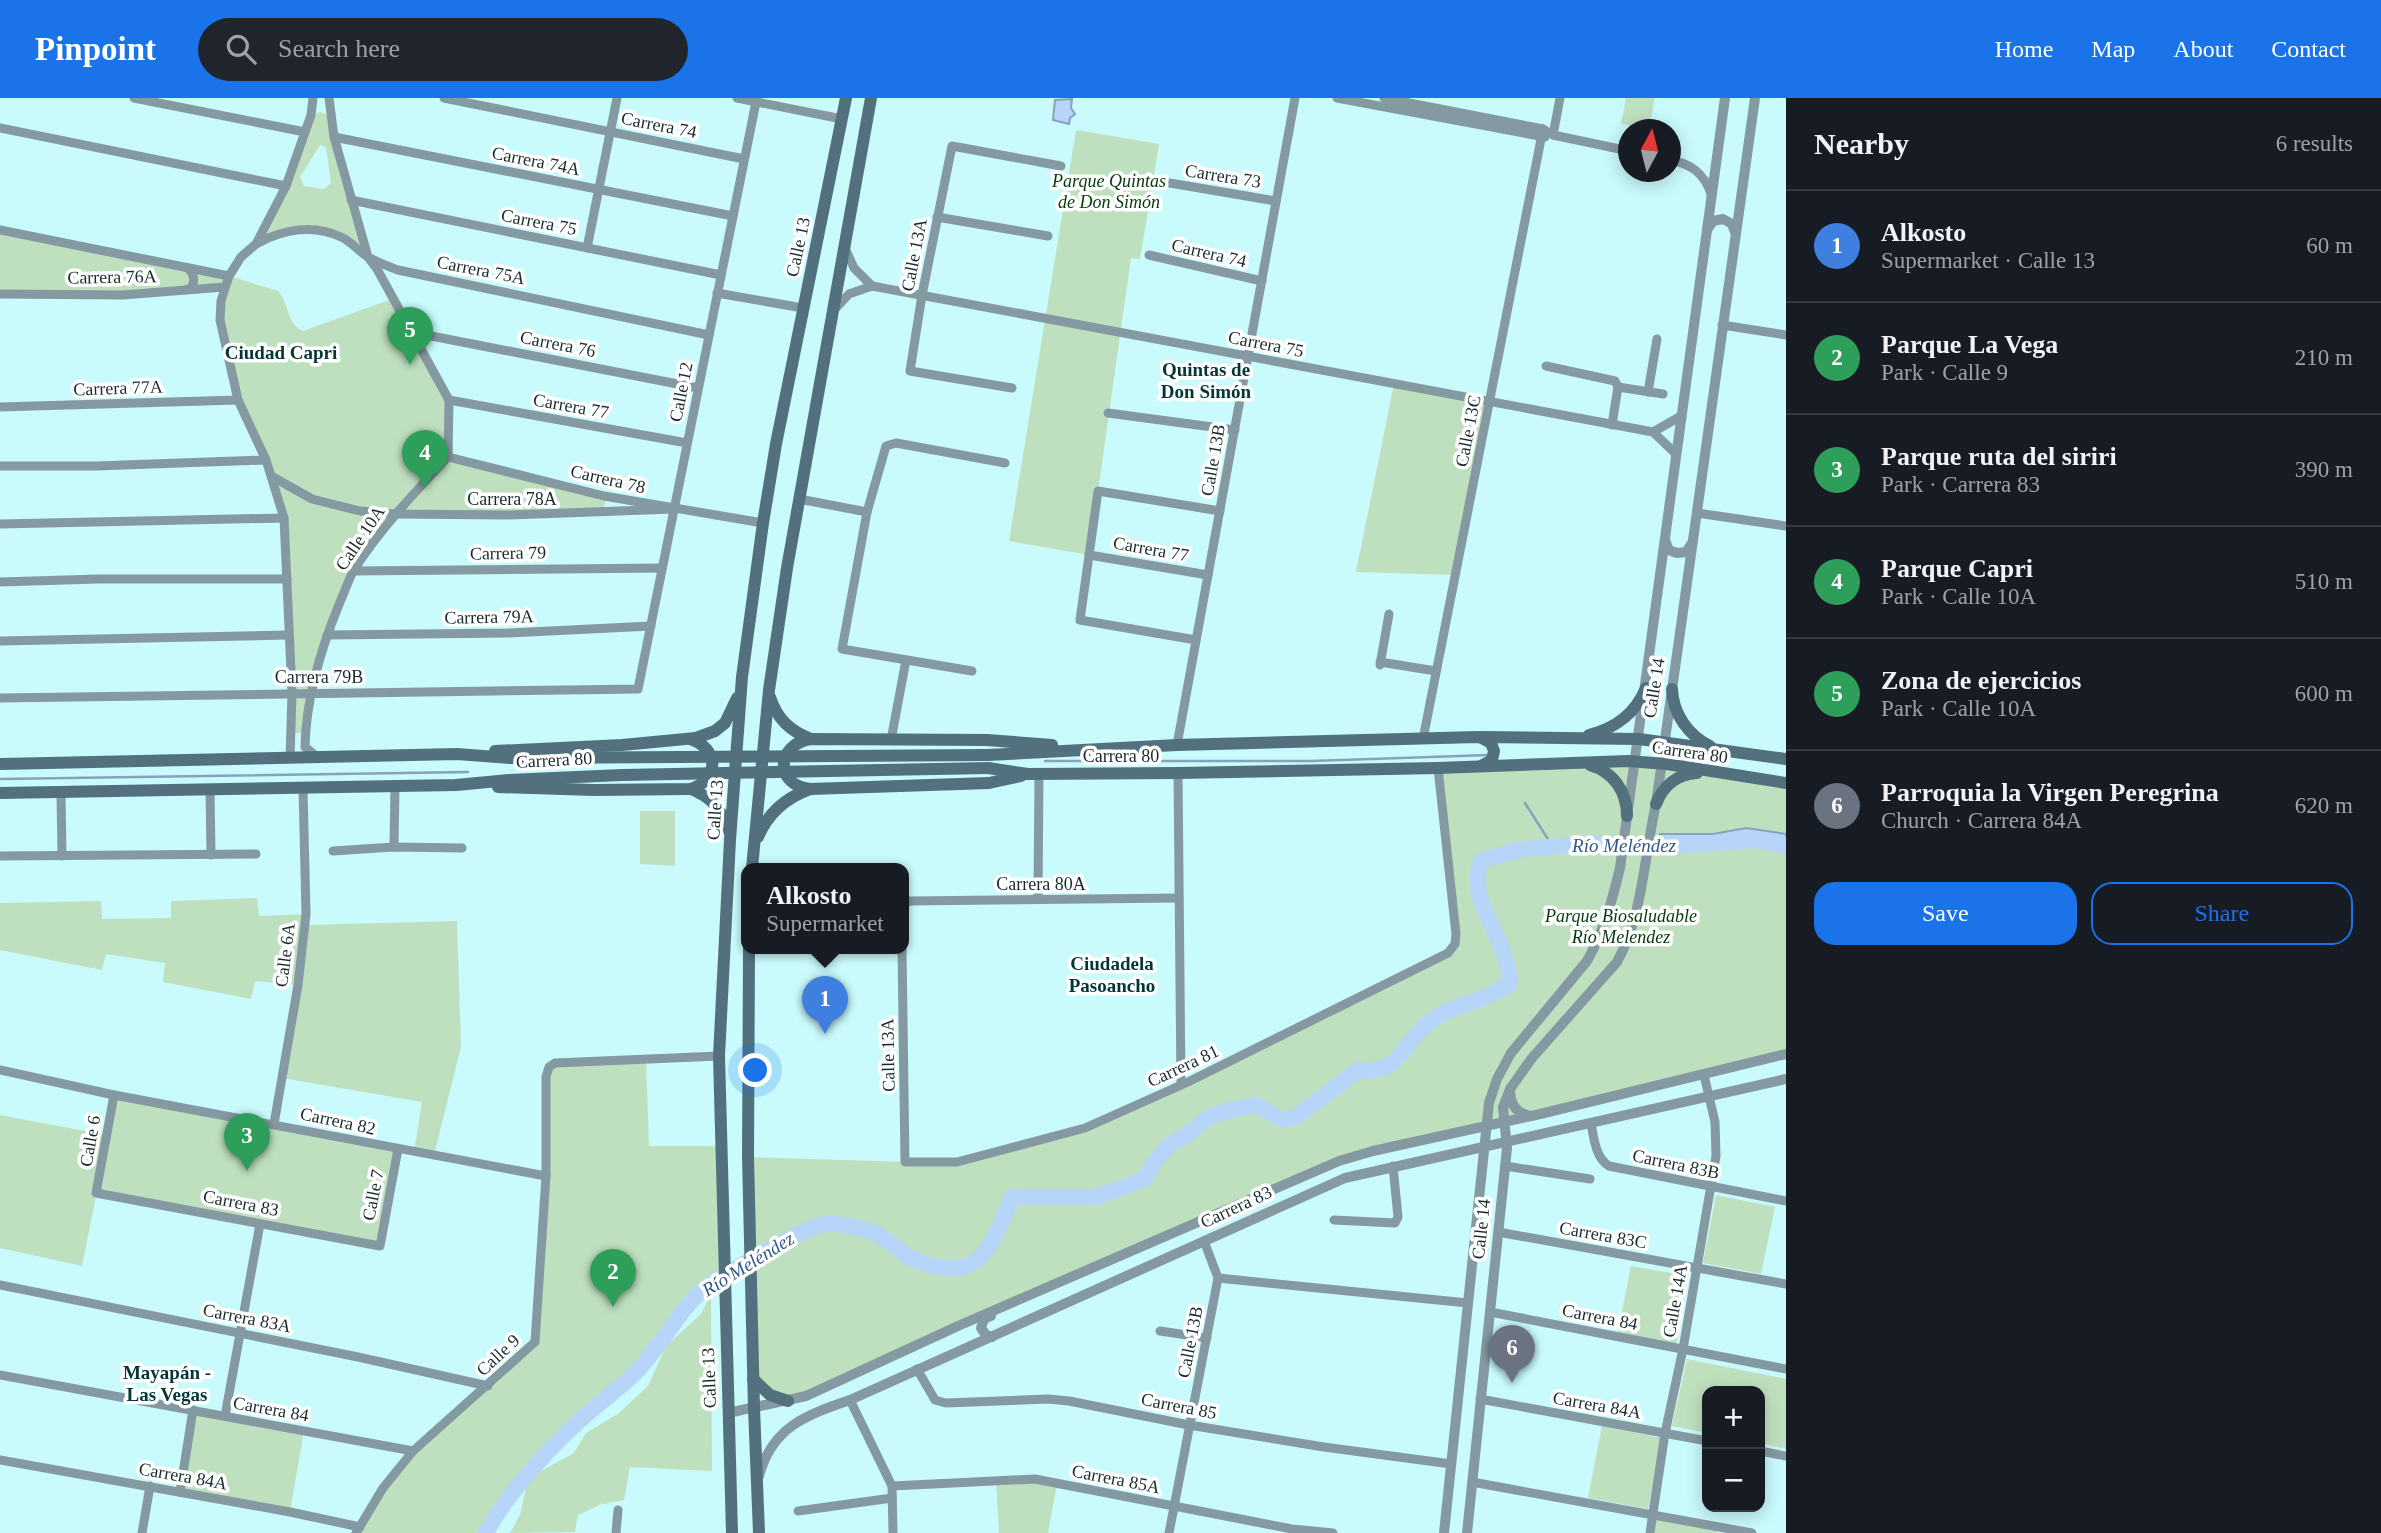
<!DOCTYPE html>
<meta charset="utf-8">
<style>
:root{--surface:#171b24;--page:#20242c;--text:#f1f3f6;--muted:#9ea1a6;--line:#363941;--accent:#1a73e8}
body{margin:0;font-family:Georgia,serif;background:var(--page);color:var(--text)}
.controls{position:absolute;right:21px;bottom:21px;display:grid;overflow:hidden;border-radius:14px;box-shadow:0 4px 18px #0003}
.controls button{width:63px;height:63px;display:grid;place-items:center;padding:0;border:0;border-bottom:2px solid var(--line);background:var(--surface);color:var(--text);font:35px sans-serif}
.compass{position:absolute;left:1618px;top:21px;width:63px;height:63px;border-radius:50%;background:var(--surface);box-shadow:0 4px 18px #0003;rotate:7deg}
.you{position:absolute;left:756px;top:973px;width:24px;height:24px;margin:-18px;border:5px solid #fff;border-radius:50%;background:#1a73e8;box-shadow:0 0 0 10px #1a73e833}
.badge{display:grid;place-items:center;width:46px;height:46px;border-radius:50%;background:var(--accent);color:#fff;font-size:23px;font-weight:700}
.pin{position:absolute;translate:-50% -58px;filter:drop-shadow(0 2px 4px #0008)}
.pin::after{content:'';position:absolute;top:37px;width:24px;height:21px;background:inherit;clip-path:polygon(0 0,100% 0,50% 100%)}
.popup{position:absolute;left:741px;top:765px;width:168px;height:91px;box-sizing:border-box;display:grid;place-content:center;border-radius:14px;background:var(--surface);filter:drop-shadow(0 2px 5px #0005);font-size:23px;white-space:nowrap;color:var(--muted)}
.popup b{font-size:26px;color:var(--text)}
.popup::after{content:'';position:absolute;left:50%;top:100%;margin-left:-14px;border:14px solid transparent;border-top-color:var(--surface)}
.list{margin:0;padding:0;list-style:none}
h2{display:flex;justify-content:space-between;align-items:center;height:91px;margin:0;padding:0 28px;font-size:30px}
h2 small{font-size:23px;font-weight:400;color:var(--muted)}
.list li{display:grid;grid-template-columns:46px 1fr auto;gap:21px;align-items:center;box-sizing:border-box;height:112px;padding:0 28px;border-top:2px solid var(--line)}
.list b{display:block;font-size:26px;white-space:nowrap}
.list p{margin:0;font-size:23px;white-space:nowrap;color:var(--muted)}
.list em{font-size:23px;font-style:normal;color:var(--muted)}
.actions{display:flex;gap:14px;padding:21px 28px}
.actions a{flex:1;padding:16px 0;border:2px solid var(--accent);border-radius:21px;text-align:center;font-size:24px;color:var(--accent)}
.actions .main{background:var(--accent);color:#fff}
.icon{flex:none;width:38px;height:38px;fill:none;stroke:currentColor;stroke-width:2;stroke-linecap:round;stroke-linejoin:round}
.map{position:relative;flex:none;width:1786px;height:1435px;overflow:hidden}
header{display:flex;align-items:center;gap:42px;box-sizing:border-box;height:98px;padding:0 35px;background:var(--accent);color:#fff}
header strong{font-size:33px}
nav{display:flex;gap:38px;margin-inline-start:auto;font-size:24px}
.search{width:490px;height:63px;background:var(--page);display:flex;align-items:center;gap:18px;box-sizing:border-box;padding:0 24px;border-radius:38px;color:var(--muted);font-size:26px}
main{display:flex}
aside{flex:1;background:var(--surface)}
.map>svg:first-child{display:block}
</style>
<header>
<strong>Pinpoint</strong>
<div class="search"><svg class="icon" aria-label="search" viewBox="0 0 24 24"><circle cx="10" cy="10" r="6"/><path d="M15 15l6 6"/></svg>Search here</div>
<nav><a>Home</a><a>Map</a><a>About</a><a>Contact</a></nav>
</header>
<main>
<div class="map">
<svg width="1786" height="1435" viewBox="0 0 1786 1435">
<rect width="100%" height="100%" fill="#c9fafc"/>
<g fill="#bfe0bf" fill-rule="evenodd">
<path d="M 1626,0 L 1655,0 L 1649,31 L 1621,26 Z"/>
<path d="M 320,14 L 329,17 L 368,159 L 354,147 L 313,132 L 256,146 L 286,88 L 311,17 ZM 320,47 L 326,49 L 331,85 L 324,91 L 304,88 L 300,79 Z"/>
<path d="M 1076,32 L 1159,46 L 1140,161 L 1131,160 L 1089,457 L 1009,443 Z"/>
<path d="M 0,132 L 229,178 L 278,193 C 289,205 287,227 303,233 L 392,201 L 449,302 L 448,358 L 605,401 L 604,412 L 394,416 L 353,473 L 327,537 L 304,635 L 295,635 L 284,420 L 273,379 L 238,302 L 220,222 L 224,190 L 123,197 L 0,196 Z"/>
<path d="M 1394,286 L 1489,304 L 1455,477 L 1356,474 Z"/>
<path d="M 1604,664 L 1786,685 L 1786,956 L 1373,1053 L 788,1303 L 753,1281 L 748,1059 L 941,1065 L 1085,1030 L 1402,877 L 1455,846 L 1438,670 Z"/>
<path d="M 640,713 L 675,713 L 675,768 L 640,766 Z"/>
<path d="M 257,800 L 259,818 L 306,816 L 306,827 L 457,823 L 461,949 L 434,1057 L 414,1054 L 422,1004 L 282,980 L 298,887 L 255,883 L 251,901 L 163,884 L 165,865 L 106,856 L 102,872 L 0,852 L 0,805 L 101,803 L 102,821 L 171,820 L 171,803 Z"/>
<path d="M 646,961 L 649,1048 L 720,1048 L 723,1178 L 696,1198 L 653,1255 L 636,1274 L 578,1324 L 555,1348 L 510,1399 L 486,1435 L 356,1435 L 413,1353 L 535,1244 L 549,969 Z"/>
<path d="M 114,997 L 398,1051 L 380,1148 L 96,1098 L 82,1168 L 0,1150 L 0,1017 L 106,1037 Z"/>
<path d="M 1716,1097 L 1775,1109 L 1761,1176 L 1703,1165 Z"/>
<path d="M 1631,1168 L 1688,1178 L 1676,1247 L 1618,1234 Z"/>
<path d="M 711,1196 L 712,1373 L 630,1369 L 624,1402 L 599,1407 L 578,1417 L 575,1434 L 510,1435 L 520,1417 L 528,1380 L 574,1355 L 586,1335 L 619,1315 L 648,1288 L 666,1248 L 701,1216 Z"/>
<path d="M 1687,1261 L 1786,1281 L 1786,1351 L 1760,1345 L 1760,1293 L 1707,1293 L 1707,1335 L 1672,1328 Z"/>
<path d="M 193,1312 L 304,1333 L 290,1414 L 180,1394 Z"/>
<path d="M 1602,1328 L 1662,1340 L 1648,1411 L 1588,1400 Z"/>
<path d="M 996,1382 L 1057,1386 L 1048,1435 L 999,1435 Z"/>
<path d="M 1653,1417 L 1718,1429 L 1717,1435 L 1650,1435 Z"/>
</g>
<g fill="#b7d5f9" stroke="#88a2bc" stroke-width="2">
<path d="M 1072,1 L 1071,10 L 1075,16 L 1070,20 L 1069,26 L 1053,22 L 1055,2 Z"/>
<path d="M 1746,730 L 1786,736 L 1786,744 L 1755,738 L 1659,744 L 1660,736 L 1713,736 Z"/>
</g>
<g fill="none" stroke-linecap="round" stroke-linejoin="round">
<g stroke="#88a2bc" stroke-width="2.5">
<path d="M 1045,663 L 1312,663 L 1489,657"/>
<path d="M 0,681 L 468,674"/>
<path d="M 1525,705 L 1553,749"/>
</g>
<g stroke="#b7d5f9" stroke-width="16">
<path d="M 1497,893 L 1509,887 C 1511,850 1482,821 1477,785 C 1476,778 1479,770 1481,763 L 1517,752 L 1590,745 L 1671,748 L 1753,742 L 1786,747"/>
<path d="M 486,1435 C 507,1396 545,1355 577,1325 C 596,1307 618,1292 637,1273 C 659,1250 674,1221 696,1198 C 711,1183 806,1128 825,1126 C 839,1125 865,1130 877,1136 C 889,1143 899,1153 911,1160 C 922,1166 935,1169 947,1170 C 986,1175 1000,1128 1012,1099 L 1096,1099 L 1145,1081 L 1154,1065 L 1169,1047 L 1185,1038 L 1211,1018 L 1234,1011 L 1257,1007 L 1282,1022 L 1296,1019 L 1358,972 C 1402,976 1399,949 1427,926 C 1446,910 1470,906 1492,896"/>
</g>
<g stroke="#8599a2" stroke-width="9">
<path d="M 134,0 L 305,34"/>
<path d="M 444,0 L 744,61"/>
<path d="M 737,0 L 842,21"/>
<path d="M 1337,0 L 1545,39"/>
<path d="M 1384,0 L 1543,31 L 1553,37 L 1629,53"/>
<path d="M 0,30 L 286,88"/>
<path d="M 1553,37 L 1560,0"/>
<path d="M 334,39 L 733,118"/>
<path d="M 1671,62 C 1691,66 1704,75 1711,96"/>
<path d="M 1164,84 L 1276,103"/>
<path d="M 351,102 L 721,177"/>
<path d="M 937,119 L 1048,138"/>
<path d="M 0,132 L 229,178"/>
<path d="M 258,145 C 284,131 314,126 341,139 C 352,144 358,153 368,159 C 376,164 388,168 398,172 L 709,237"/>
<path d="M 587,150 L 617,0"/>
<path d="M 845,150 L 854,170 L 872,188"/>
<path d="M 1149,157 L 1262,183"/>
<path d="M 186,192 L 192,189 C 195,181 194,177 188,170"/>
<path d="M 717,195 L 803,210"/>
<path d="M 0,196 L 123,197 L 224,189"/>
<path d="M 835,211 L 849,196 L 872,188 L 1653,334 L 1676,356"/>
<path d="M 1722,227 L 1786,237"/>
<path d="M 411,234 L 698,290"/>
<path d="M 1546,268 L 1615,283 L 1618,289 L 1612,327"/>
<path d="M 1618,289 L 1663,296"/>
<path d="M 1012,290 L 910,273 L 922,197 L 952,48 L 1061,68"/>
<path d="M 1648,294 L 1657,241"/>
<path d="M 449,302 L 687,345"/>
<path d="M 0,309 L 238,302"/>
<path d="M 1108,315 L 1235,332"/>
<path d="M 1653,334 L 1681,318"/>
<path d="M 448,359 L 604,398 L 763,425"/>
<path d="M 0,368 L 96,368 L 266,362"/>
<path d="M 273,379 L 312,401 L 360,413 L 394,416 L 509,417 L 674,411"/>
<path d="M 799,401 L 867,414"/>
<path d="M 1697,415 L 1786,428"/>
<path d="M 0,426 L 284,420"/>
<path d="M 1089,457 L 1208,477"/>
<path d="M 353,473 L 662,470"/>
<path d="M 0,484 L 98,481 L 287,481"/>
<path d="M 327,537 L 509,535 L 651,528"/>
<path d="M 1196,542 L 1080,522 L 1098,393 L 1220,413"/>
<path d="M 0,543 L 288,537"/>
<path d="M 1380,564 L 1436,573"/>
<path d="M 1380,567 L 1389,516"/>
<path d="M 972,573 L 842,551 L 867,414 L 886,348 L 896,345 L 1005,365"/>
<path d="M 0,600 L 638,591 L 756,4"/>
<path d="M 1423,641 L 1543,31"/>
<path d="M 891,642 L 906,562"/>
<path d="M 1177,647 L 1295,0"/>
<path d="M 316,658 L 305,649 C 306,599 321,550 340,504 C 345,493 349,480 355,470 C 382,429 415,394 448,359 L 449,302 L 377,171 L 368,159 L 334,39 L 329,0"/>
<path d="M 290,660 L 292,595 L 284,420 L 266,362 L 238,302 L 220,222 L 221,203 L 229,178 L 241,159 L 256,146 L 286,88 L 311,17 L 313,0"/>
<path d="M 1178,675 L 1181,987"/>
<path d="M 210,692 L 211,757"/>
<path d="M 61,695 L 62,758"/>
<path d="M 394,749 L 395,688"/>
<path d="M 333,753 L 394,749 L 462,750"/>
<path d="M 0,758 L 256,756"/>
<path d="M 1038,801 L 1039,676"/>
<path d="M 904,806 L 910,803 L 1179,800"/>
<path d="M 902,850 L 905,1064 L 957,1064 L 1085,1030 L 1188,984 L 1448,855 L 1455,846 L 1456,836 L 1438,670"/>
<path d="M 0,972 L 114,997 L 546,1078"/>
<path d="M 114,997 L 96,1095 L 380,1148 L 398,1051"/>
<path d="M 1591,1025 C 1594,1040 1595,1059 1609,1068 L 1786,1103"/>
<path d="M 274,1026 L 298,887 L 306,816 L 303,690"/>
<path d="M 1505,1068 L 1590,1081"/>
<path d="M 1334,1122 L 1395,1125 L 1398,1119 L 1393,1068"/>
<path d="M 1498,1134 L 1786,1186"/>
<path d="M 1218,1180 L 1468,1205"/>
<path d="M 0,1187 L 358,1259 L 488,1288"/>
<path d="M 1490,1214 L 1786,1271"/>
<path d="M 1160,1233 L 1207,1240"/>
<path d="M 917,1271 L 935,1302 L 946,1305 L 1048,1301 L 1069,1303 L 1189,1327 L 1324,1349 L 1451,1366"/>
<path d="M 0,1277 L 413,1353"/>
<path d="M 1480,1301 L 1707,1343"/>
<path d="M 850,1302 L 892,1388 L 893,1435"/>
<path d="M 225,1318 L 260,1126"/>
<path d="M 1760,1353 L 1786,1358"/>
<path d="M 0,1362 L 290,1414 L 360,1429"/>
<path d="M 1472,1384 L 1752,1435"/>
<path d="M 892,1388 L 1035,1381 L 1292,1431 L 1333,1435"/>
<path d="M 180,1394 L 193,1312"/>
<path d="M 798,1413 L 892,1400"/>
<path d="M 142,1435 L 150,1388"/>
<path d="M 356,1435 L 383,1390 L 413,1353 L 535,1244 L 546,1078 L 546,979 L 549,969 L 555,965 L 719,958"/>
<path d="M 616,1435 L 618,1412"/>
<path d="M 1169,1435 L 1218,1180 L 1204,1143"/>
<path d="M 1650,1435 L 1665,1335 L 1683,1251 L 1716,1058 L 1715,1024 L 1704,977"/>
</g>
<g stroke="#8599a2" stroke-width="10">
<path d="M 1707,132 L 1713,123 L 1723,121 L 1732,126 L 1735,134"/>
<path d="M 1665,442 L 1669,452 L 1677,455 L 1686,454 L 1692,445"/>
<path d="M 1510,993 C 1510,1006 1516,1015 1530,1018"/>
<path d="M 991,1218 L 984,1221 L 981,1230 L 986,1237 L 992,1239"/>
<path d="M 728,1315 L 806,1298 L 958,1228 L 1339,1063 L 1373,1053 L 1536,1017 L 1786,956"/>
<path d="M 759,1378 C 772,1329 806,1317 850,1302 L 1345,1080 L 1786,981"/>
<path d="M 1444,1435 L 1489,1005 L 1497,981 L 1511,955 L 1587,863 C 1604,833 1612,803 1620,770 L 1725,0"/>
<path d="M 1467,1435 L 1507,1050 L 1503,1009 L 1510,991 L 1532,960 L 1617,864 C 1643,817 1644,759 1656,706 L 1755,0"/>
</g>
<g stroke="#52707d" stroke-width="12">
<path d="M 1672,591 C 1673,616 1688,637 1710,648"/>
<path d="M 770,599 C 777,621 790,633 811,641"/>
<path d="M 1589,637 C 1616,630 1635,616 1646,590"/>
<path d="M 1480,639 L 1491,645 L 1494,653 L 1492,662 L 1481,668"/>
<path d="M 495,653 L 622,647 L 696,640 L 715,633 L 725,625 L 737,600"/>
<path d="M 988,657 L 1177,647 L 1478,639 L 1639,641 L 1786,661"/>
<path d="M 0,666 L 457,656 L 511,660"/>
<path d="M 1590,667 C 1613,674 1627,693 1627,718"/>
<path d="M 988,670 L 1028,676 L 1178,675 L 1438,670 L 1628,663 L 1667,666 L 1786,685"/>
<path d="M 1021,678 L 989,685 L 810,691 C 774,687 776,646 811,641 L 987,642 L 1052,647"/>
<path d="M 498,689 L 594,692 L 691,691 C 720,681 719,650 690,641"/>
<path d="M 691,691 C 711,699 723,712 729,733"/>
<path d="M 0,695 L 456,687 L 509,682"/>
<path d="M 1656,706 C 1663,688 1677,676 1697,675"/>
<path d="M 758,739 C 768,715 785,700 810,691"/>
<path d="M 752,770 L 769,592 L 787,470 L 871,0"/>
<path d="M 749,850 L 748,1059 L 754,1310 L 759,1435"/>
<path d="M 753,1281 L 770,1297 L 788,1303"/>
<path d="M 732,1435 L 719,958 L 730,742 L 742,579 L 763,425 L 776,346 L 846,0"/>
</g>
<g stroke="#52707d" stroke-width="12">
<path d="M 511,660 L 988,657"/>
<path d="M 509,682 L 622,677 L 988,670"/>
</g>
</g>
<g text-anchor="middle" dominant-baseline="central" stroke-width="7" stroke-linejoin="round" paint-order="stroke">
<g font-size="18" fill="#192c2d" stroke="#fff">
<text transform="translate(659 27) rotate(11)">Carrera 74</text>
<text transform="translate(536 63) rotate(11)">Carrera 74A</text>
<text transform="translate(1223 78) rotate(9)">Carrera 73</text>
<text transform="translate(539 124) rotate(11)">Carrera 75</text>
<text transform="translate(798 149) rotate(-78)">Calle 13</text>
<text transform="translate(1209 155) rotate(13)">Carrera 74</text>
<text transform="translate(914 157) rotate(-79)">Calle 13A</text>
<text transform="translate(481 172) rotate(11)">Carrera 75A</text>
<text transform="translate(112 179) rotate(-1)">Carrera 76A</text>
<text transform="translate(558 246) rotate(11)">Carrera 76</text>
<text transform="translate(1266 246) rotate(11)">Carrera 75</text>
<text transform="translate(118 290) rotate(-2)">Carrera 77A</text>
<text transform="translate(681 294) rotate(-79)">Calle 12</text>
<text transform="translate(571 308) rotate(10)">Carrera 77</text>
<text transform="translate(1468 333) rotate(-79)">Calle 13C</text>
<text transform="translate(1213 362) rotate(-80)">Calle 13B</text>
<text transform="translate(608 381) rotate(13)">Carrera 78</text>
<text x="512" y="401">Carrera 78A</text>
<text transform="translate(360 440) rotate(-56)">Calle 10A</text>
<text transform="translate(1151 451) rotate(10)">Carrera 77</text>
<text transform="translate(508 455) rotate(-1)">Carrera 79</text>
<text transform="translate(489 519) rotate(-1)">Carrera 79A</text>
<text x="319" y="579">Carrera 79B</text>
<text transform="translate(1654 590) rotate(-81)">Calle 14</text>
<text transform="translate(1690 654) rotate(8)">Carrera 80</text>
<text x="1121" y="658">Carrera 80</text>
<text transform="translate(554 662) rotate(-3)">Carrera 80</text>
<text transform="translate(715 712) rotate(-86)">Calle 13</text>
<text x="1041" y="786">Carrera 80A</text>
<text transform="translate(285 857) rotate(-83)">Calle 6A</text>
<text transform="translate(888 957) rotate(-91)">Calle 13A</text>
<text transform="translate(1183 968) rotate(-25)">Carrera 81</text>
<text transform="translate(338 1023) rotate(12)">Carrera 82</text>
<text transform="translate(90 1043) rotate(-80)">Calle 6</text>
<text transform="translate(1676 1066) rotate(12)">Carrera 83B</text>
<text transform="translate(373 1097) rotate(-79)">Calle 7</text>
<text transform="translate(241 1105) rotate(11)">Carrera 83</text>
<text transform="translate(1236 1109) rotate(-25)">Carrera 83</text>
<text transform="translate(1481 1131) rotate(-84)">Calle 14</text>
<text transform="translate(1603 1137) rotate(10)">Carrera 83C</text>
<text transform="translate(1675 1203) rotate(-80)">Calle 14A</text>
<text transform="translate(1600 1219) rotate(11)">Carrera 84</text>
<text transform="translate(247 1220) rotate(11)">Carrera 83A</text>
<text transform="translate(1190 1244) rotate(-79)">Calle 13B</text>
<text transform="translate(498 1257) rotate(-43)">Calle 9</text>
<text transform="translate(709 1280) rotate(-92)">Calle 13</text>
<text transform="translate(1597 1307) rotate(10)">Carrera 84A</text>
<text transform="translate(1179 1308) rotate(11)">Carrera 85</text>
<text transform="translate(271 1311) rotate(10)">Carrera 84</text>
<text transform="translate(183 1378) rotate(10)">Carrera 84A</text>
<text transform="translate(1116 1381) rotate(11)">Carrera 85A</text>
</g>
<g font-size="18" font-style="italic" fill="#05390c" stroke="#fff">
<text x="1109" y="83">Parque Quintas<tspan x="1109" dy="21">de Don Simón</tspan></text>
<text x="1621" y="818">Parque Biosaludable<tspan x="1621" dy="21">Río Melendez</tspan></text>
</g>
<g font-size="19" font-weight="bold" fill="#033638" stroke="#fff">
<text x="281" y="254">Ciudad Capri</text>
<text x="1206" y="271">Quintas de<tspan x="1206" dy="22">Don Simón</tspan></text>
<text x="1112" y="865">Ciudadela<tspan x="1112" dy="22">Pasoancho</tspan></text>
<text x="167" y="1274">Mayapán -<tspan x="167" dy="22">Las Vegas</tspan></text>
</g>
<g font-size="19" font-style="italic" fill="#325988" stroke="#fff">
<text x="1624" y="747">Río Meléndez</text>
<text transform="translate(748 1166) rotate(-32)">Río Meléndez</text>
</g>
</g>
</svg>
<div class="controls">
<button>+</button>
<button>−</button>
</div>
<svg class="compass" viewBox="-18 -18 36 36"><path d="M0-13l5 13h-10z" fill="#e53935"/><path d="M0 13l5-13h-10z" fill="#9ea1a6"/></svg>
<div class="you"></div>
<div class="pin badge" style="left:825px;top:936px;background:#3f7fe0">1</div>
<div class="popup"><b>Alkosto</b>Supermarket</div>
<div class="pin badge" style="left:613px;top:1209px;background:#2e9e5b">2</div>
<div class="pin badge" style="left:247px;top:1073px;background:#2e9e5b">3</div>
<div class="pin badge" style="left:425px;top:390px;background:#2e9e5b">4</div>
<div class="pin badge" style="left:410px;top:267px;background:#2e9e5b">5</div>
<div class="pin badge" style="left:1512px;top:1285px;background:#6b7280">6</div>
</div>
<aside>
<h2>Nearby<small>6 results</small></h2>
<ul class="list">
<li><span class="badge" style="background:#3f7fe0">1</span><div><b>Alkosto</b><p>Supermarket · Calle 13</p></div><em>60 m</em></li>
<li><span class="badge" style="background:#2e9e5b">2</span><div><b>Parque La Vega</b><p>Park · Calle 9</p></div><em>210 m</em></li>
<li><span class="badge" style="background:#2e9e5b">3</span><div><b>Parque ruta del siriri</b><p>Park · Carrera 83</p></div><em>390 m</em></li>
<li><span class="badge" style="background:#2e9e5b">4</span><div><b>Parque Capri</b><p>Park · Calle 10A</p></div><em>510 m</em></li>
<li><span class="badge" style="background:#2e9e5b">5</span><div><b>Zona de ejercicios</b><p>Park · Calle 10A</p></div><em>600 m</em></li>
<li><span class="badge" style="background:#6b7280">6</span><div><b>Parroquia la Virgen Peregrina</b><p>Church · Carrera 84A</p></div><em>620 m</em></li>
</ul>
<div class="actions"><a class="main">Save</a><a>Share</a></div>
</aside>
</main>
